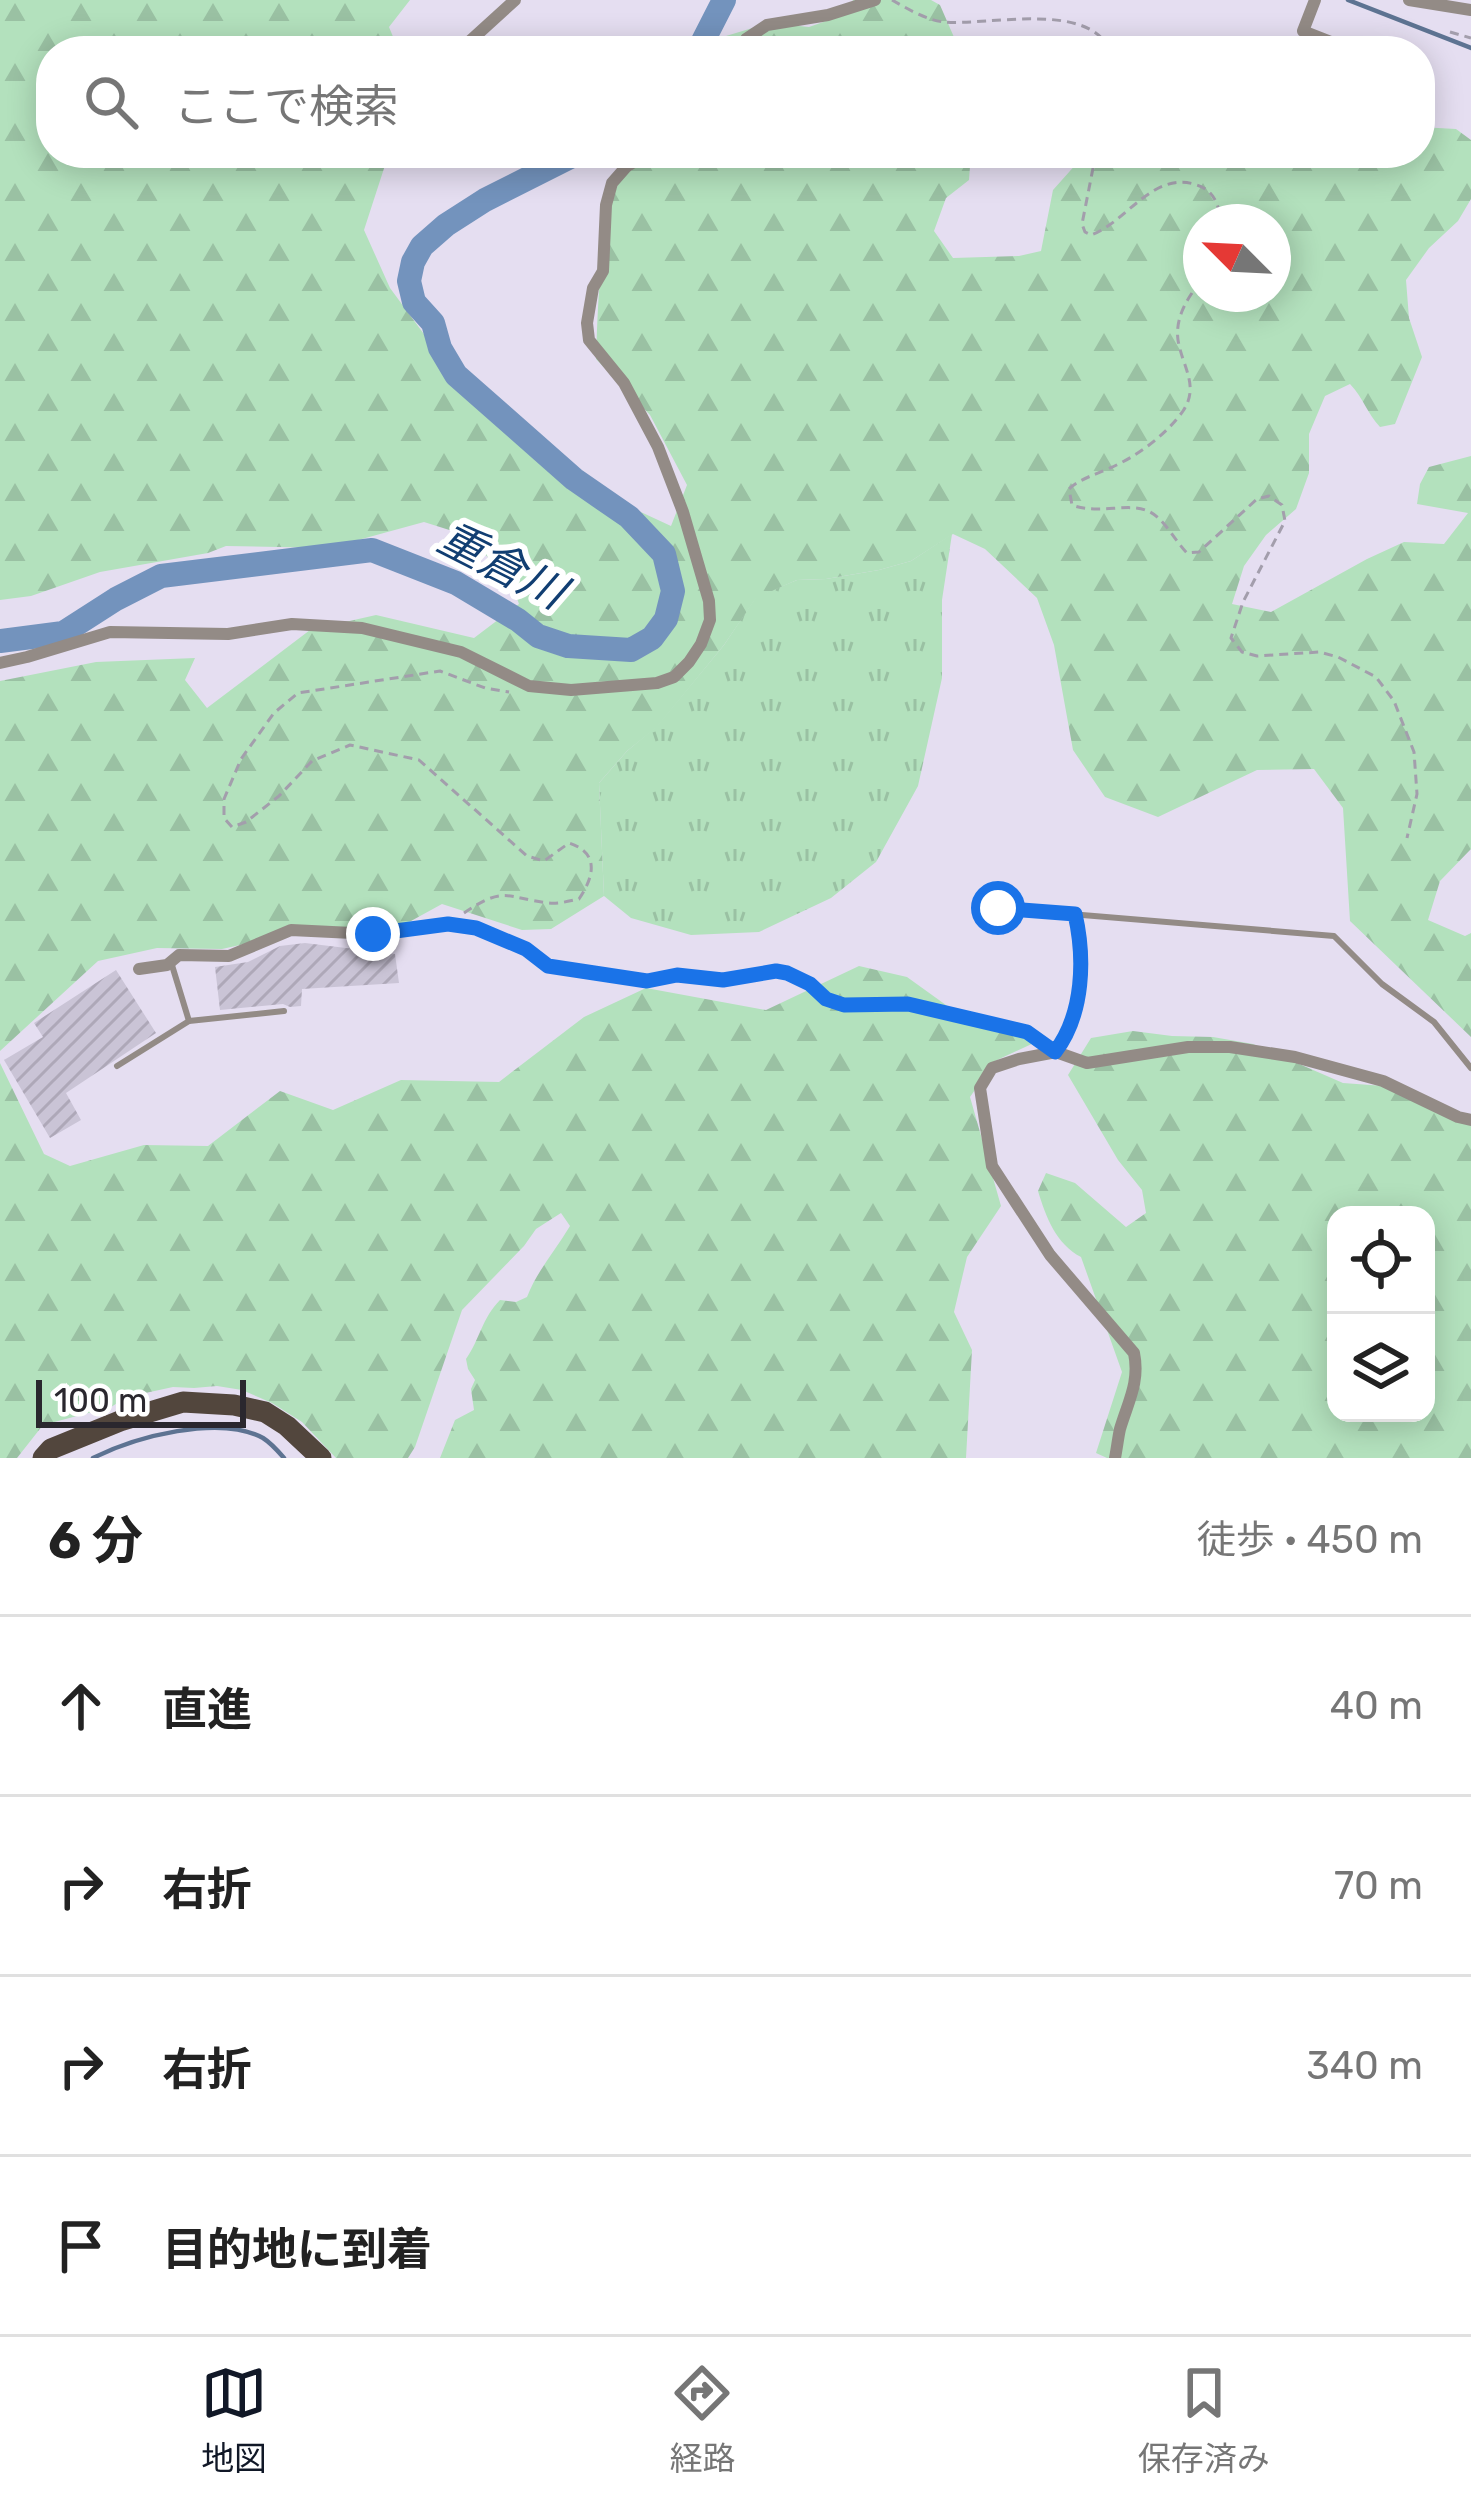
<!DOCTYPE html>
<html lang="ja">
<meta charset="utf-8">
<style>
:root{--surface:#fff;--page:#f2f2f2;--text:#222;--muted:#767676;--line:#e0e0e0;--accent:#111827}
body{margin:0;font-family:Rubik,"Noto Sans JP",sans-serif;background:var(--page);color:var(--text)}
.controls{position:absolute;right:36px;bottom:36px;display:grid;overflow:hidden;border-radius:24px;box-shadow:0 6px 30px #0003}
.controls button{width:108px;height:108px;display:grid;place-items:center;padding:0;border:0;border-bottom:3px solid var(--line);background:var(--surface);color:var(--text);font:60px sans-serif}
.compass{position:absolute;left:1183px;top:204px;width:108px;height:108px;border-radius:50%;background:var(--surface);box-shadow:0 6px 30px #0003;rotate:294deg}
.scale{position:absolute;left:36px;bottom:30px;width:210px;box-sizing:border-box;padding-left:12px;border:6px solid #2a272e;border-top:0;font-size:33px;line-height:42px;white-space:nowrap;color:#2a272e;-webkit-text-stroke:9px #fff;paint-order:stroke}
.stop{position:absolute;width:36px;height:36px;margin:-27px;border:9px solid #1a73e8;border-radius:50%;background:#fff}
.stop.end{background:#1a73e8;border-color:#fff;box-shadow:0 3px 12px #0008}
.list{margin:0;padding:0;list-style:none}
h2{display:flex;justify-content:space-between;align-items:center;height:156px;margin:0;padding:0 48px;font-size:51px}
h2 small{font-size:39px;font-weight:400;color:var(--muted)}
.list li{display:grid;grid-template-columns:78px 1fr auto;gap:36px;align-items:center;box-sizing:border-box;height:180px;padding:0 48px;border-top:3px solid var(--line)}
.list b{display:block;font-size:45px;white-space:nowrap}
.list em{font-size:39px;font-style:normal;color:var(--muted)}
.icon{flex:none;width:66px;height:66px;fill:none;stroke:currentColor;stroke-width:2;stroke-linecap:round;stroke-linejoin:round}
.map{position:relative;flex:none;width:1471px;height:1458px;overflow:hidden}
.search{position:absolute;background:var(--surface);box-shadow:0 6px 30px #0003;left:36px;right:36px;top:36px;height:132px;display:flex;align-items:center;gap:30px;box-sizing:border-box;padding:0 42px;border-radius:48px;color:var(--muted);font-size:45px}
.sheet{height:876px;background:var(--surface)}
nav{display:flex;justify-content:space-around;align-items:center;box-sizing:border-box;height:168px;border-top:3px solid var(--line);background:var(--surface);font-size:33px;color:var(--muted)}
nav a{display:grid;justify-items:center;gap:6px}
nav .on{color:var(--accent)}
.map>svg:first-child{display:block}
</style>
<div class="map">
<svg width="1471" height="1458" viewBox="0 0 1471 1458">
<defs>
<pattern id="grass-tufts" width="24" height="20" patternUnits="userSpaceOnUse" patternTransform="scale(3)"><rect width="24" height="20" fill="#b3e1bd"/><path d="M3 7l-1-3M5 7V3M7 7l1-3M15 17l-1-3M17 17v-4M19 17l1-3" fill="none" stroke="#9ac1a3"/></pattern>
<pattern id="forest-firs" width="22" height="20" patternUnits="userSpaceOnUse" patternTransform="scale(3)"><rect width="22" height="20" fill="#b3e1bd"/><path d="M5 1l3.5 6h-7zM16 11l3.5 6h-7z" fill="#9ac1a3"/></pattern>
<pattern id="building-hatch" width="6" height="6" patternUnits="userSpaceOnUse" patternTransform="scale(3)"><rect width="6" height="6" fill="#cac4d6"/><path d="M-1 1l2-2M0 6l6-6M5 7l2-2" fill="none" stroke="#aea8b8"/></pattern>
</defs>
<rect width="100%" height="100%" fill="#e5def1"/>
<path fill="url(#grass-tufts)" d="M 952,534 L 942,600 L 942,678 L 918,786 L 876,862 L 831,898 L 759,932 L 691,935 L 631,918 L 604,896 L 599,783 L 627,751 L 657,726 L 724,645 L 756,597 L 797,580 L 826,579 L 879,570 L 911,561 Z"/>
<g fill="url(#forest-firs)" fill-rule="evenodd">
<path d="M 0,0 L 410,0 L 389,27 L 399,51 L 51,51 L 51,153 L 389,153 L 364,230 L 390,288 L 457,379 L 491,416 L 525,440 L 589,477 L 630,507 L 671,526 L 687,485 L 650,415 L 596,359 C 598,311 599,201 629,165 C 633,160 639,157 644,153 L 971,153 L 969,180 L 946,198 L 934,231 L 953,258 L 1019,256 L 1041,251 L 1053,190 L 1086,153 L 1420,153 L 1420,127 L 1456,129 L 1471,140 L 1471,199 L 1458,221 L 1429,248 L 1406,280 L 1409,318 L 1422,357 L 1395,424 L 1380,427 C 1367,413 1364,399 1350,384 L 1325,396 L 1309,434 L 1309,473 L 1296,509 L 1266,535 L 1244,566 L 1232,604 L 1271,612 L 1367,559 L 1404,542 L 1444,544 L 1468,513 L 1417,504 L 1420,484 L 1429,467 L 1471,456 L 1471,849 L 1440,881 L 1428,920 L 1465,936 L 1471,933 L 1471,1037 L 1350,921 L 1343,808 L 1314,769 L 1257,770 L 1158,817 L 1105,797 L 1073,750 L 1054,645 L 1037,598 L 985,549 L 953,534 L 911,561 L 879,570 L 826,579 L 797,580 L 756,598 L 724,645 L 657,727 L 627,751 L 599,783 L 604,896 L 551,929 L 522,930 L 442,904 L 380,938 L 303,931 L 222,949 L 157,948 L 98,961 L 0,1051 L 0,681 L 96,662 L 195,658 L 185,680 L 207,708 L 310,630 L 376,615 L 474,638 L 519,604 L 509,576 L 462,534 L 424,522 L 329,548 L 226,546 L 208,553 L 100,572 L 31,596 L 0,600 ZM 1201,222 L 1273,222 L 1273,294 L 1201,294 Z"/>
<path d="M 853,0 L 931,0 L 940,5 L 960,51 L 718,51 L 726,36 L 769,23 L 809,27 L 846,14 Z"/>
<path d="M 859,966 L 907,977 L 964,1018 L 1036,1042 L 995,1061 L 970,1097 L 1001,1206 L 967,1257 L 954,1312 L 972,1350 L 966,1458 L 440,1458 L 455,1420 L 474,1410 L 471,1389 L 475,1380 L 468,1369 L 466,1359 C 480,1339 482,1318 500,1300 L 516,1302 L 527,1297 C 537,1271 555,1251 570,1226 L 561,1213 L 536,1229 L 524,1246 L 462,1310 L 415,1447 L 408,1458 L 336,1458 L 302,1422 L 272,1403 L 242,1390 L 217,1386 L 194,1388 L 173,1387 L 127,1397 L 111,1407 L 43,1425 L 17,1458 L 0,1458 L 0,1063 L 44,1154 L 70,1166 L 144,1145 L 208,1146 L 280,1091 L 333,1110 L 401,1080 L 499,1082 L 584,1017 L 646,988 L 766,1010 Z"/>
<path d="M 1133,1031 L 1172,1036 L 1213,1037 L 1253,1044 L 1343,1083 L 1384,1086 L 1471,1121 L 1471,1458 L 1107,1458 L 1096,1453 L 1122,1372 L 1081,1257 C 1056,1244 1046,1217 1038,1191 L 1046,1173 L 1075,1183 L 1126,1227 L 1146,1213 L 1142,1190 L 1118,1160 L 1068,1075 L 1091,1038 ZM 1336,1215 L 1426,1215 L 1426,1413 L 1336,1413 Z"/>
</g>
<g fill="none" stroke-linecap="round" stroke-linejoin="round">
<g stroke="#5d7392" stroke-width="4.5">
<path d="M 1348,0 L 1471,48"/>
<path d="M 93,1458 C 135,1437 219,1414 263,1438 C 271,1443 278,1451 284,1458"/>
</g>
<g stroke="#7393bd" stroke-width="24">
<path d="M 698,51 L 724,0"/>
<path d="M 0,641 L 63,633 L 116,599 L 161,576 L 372,550 L 456,583 L 518,620 L 538,636 L 568,646 L 631,650 L 652,638 L 666,619 L 673,591 L 664,554 L 629,517 L 574,479 L 456,375 L 440,348 L 433,323 L 414,302 L 409,281 L 413,262 L 422,246 L 446,225 L 485,200 L 578,153"/>
</g>
</g>
<g fill="url(#building-hatch)">
<path d="M 305,943 L 395,954 L 399,983 L 302,989 L 301,1006 L 290,1007 L 283,1004 L 220,1010 L 215,967 L 248,962 L 280,946 Z"/>
<path d="M 116,970 L 156,1033 L 66,1093 L 81,1120 L 50,1138 L 4,1060 L 43,1037 L 34,1023 Z"/>
</g>
<g fill="none" stroke-linecap="round" stroke-linejoin="round">
<g stroke="#a39eac" stroke-width="3" stroke-dasharray="9 6" stroke-linecap="butt">
<path d="M 892,0 C 908,9 926,20 944,22 C 988,26 1089,0 1110,51"/>
<path d="M 1450,32 L 1471,38"/>
<path d="M 1096,153 L 1082,224 L 1085,232 L 1091,235 C 1127,222 1153,170 1197,185 C 1215,191 1218,205 1222,222"/>
<path d="M 1201,281 C 1187,298 1175,318 1178,340 C 1182,366 1200,386 1183,411 C 1166,435 1136,457 1110,468 C 1095,475 1081,478 1069,489 L 1072,505 C 1098,515 1128,502 1148,511 C 1164,518 1175,541 1187,553 L 1199,552 L 1257,499 L 1269,496 L 1282,505 L 1285,521 L 1243,602 L 1231,638 L 1242,652 L 1257,656 L 1319,652 L 1338,657 L 1376,677 L 1394,701 L 1414,752 L 1417,794 L 1407,838"/>
<path d="M 464,913 C 505,885 506,898 549,903 C 559,904 569,901 579,899 C 594,877 600,853 569,843 L 544,861 L 527,856 L 419,760 L 350,745 L 312,761 L 279,796 L 246,822 L 232,827 L 224,818 L 224,799 L 241,759 L 274,713 L 298,693 L 440,671 L 485,688 L 509,692"/>
</g>
<g stroke="#938b86" stroke-width="6">
<path d="M 998,908 L 1334,936 L 1382,984 L 1434,1022 L 1471,1068"/>
<path d="M 171,962 L 189,1021"/>
<path d="M 117,1066 L 189,1021 L 284,1011"/>
</g>
<g stroke="#938b86" stroke-width="12">
<path d="M 1315,0 L 1303,31 L 1354,51"/>
<path d="M 1409,0 L 1471,10"/>
<path d="M 459,51 L 515,0"/>
<path d="M 736,51 L 746,39 L 767,25 L 828,15 L 875,0"/>
<path d="M 0,663 L 27,657 L 110,632 L 228,634 L 292,624 L 362,628 L 461,652 L 529,686 L 571,690 L 657,683 L 674,677 L 689,662 L 701,644 L 710,620 L 709,601 L 683,512 L 658,447 L 624,383 L 589,340 L 587,323 L 593,288 L 603,271 L 606,205 L 612,183 L 626,167 L 647,153"/>
<path d="M 1075,914 C 1085,958 1084,1014 1056,1052 L 1019,1059 L 992,1068 L 980,1088 L 992,1166 L 1050,1255 L 1134,1353 C 1140,1382 1128,1402 1120,1429 C 1118,1438 1117,1448 1115,1458"/>
<path d="M 139,969 L 167,965 L 179,955 L 229,956 L 291,930 L 373,934 L 448,924 L 476,928 L 526,949 L 548,966 L 647,981 L 677,975 L 723,980 L 777,971 L 787,973 L 810,984 L 826,999 L 844,1005 L 908,1004 L 1027,1032 L 1056,1052 L 1087,1063 L 1188,1047 L 1230,1047 L 1295,1057 L 1383,1081 L 1458,1117 L 1471,1120"/>
</g>
<path stroke="#52463d" stroke-width="21" d="M 43,1458 L 51,1449 L 120,1421 L 183,1402 L 234,1405 L 265,1412 L 287,1426 L 321,1458"/>
</g>
<g fill="none" stroke-linecap="round" stroke-linejoin="round">
<path stroke="#1a73e8" stroke-width="15" d="M 373,934 L 448,924 L 476,928 L 526,949 L 548,966 L 647,981 L 677,975 L 723,980 L 776,971 L 787,973 L 810,984 L 826,999 L 844,1005 L 908,1004 L 1027,1032 L 1055,1052 C 1084,1014 1085,958 1075,914 L 998,908"/>
</g>
<g text-anchor="middle" dominant-baseline="central" stroke-width="12" stroke-linejoin="round" paint-order="stroke">
<g font-size="45" font-style="italic" fill="#113e72" stroke="#fff">
<text transform="translate(502 565) rotate(27)">重倉川</text>
</g>
</g>
</svg>
<div class="controls">
<button><svg class="icon" aria-label="locate" viewBox="0 0 24 24"><circle cx="12" cy="12" r="6"/><path d="M12 2v4M12 18v4M2 12h4M18 12h4"/></svg></button>
<button><svg class="icon" aria-label="layers" viewBox="0 0 24 24"><path d="M12 4l9 5-9 5-9-5zM3 14l9 5 9-5"/></svg></button>
</div>
<svg class="compass" viewBox="-18 -18 36 36"><path d="M0-13l5 13h-10z" fill="#e53935"/><path d="M0 13l5-13h-10z" fill="#767676"/></svg>
<div class="scale">100 m</div>
<div class="stop" style="left:998px;top:908px"></div>
<div class="stop end" style="left:373px;top:934px"></div>
<div class="search"><svg class="icon" aria-label="search" viewBox="0 0 24 24"><circle cx="10" cy="10" r="6"/><path d="M15 15l6 6"/></svg>ここで検索</div>
</div>
<section class="sheet">
<h2>6 分<small>徒歩 · 450 m</small></h2>
<ul class="list">
<li><svg class="icon" aria-label="ahead" viewBox="0 0 24 24"><path d="M12 20V5M6 11l6-6 6 6"/></svg><div><b>直進</b></div><em>40 m</em></li>
<li><svg class="icon" aria-label="right" viewBox="0 0 24 24"><path d="M7 20v-9h11M14 6l5 5-5 5"/></svg><div><b>右折</b></div><em>70 m</em></li>
<li><svg class="icon" aria-label="right" viewBox="0 0 24 24"><path d="M7 20v-9h11M14 6l5 5-5 5"/></svg><div><b>右折</b></div><em>340 m</em></li>
<li><svg class="icon" aria-label="arrive" viewBox="0 0 24 24"><path d="M6 21V4h12l-3 4 3 4H6"/></svg><div><b>目的地に到着</b></div></li>
</ul>
</section>
<nav>
<a class="on"><svg class="icon" aria-label="map" viewBox="0 0 24 24"><path d="M3 6l6-2 6 2 6-2v14l-6 2-6-2-6 2zM9 4v14M15 6v14"/></svg>地図</a>
<a><svg class="icon" aria-label="directions" viewBox="0 0 24 24"><path d="M12 3l9 9-9 9-9-9zM9 14v-3h6M13 9l2 2-2 2"/></svg>経路</a>
<a><svg class="icon" aria-label="saved" viewBox="0 0 24 24"><path d="M7 4h10v16l-5-4-5 4z"/></svg>保存済み</a>
</nav>
